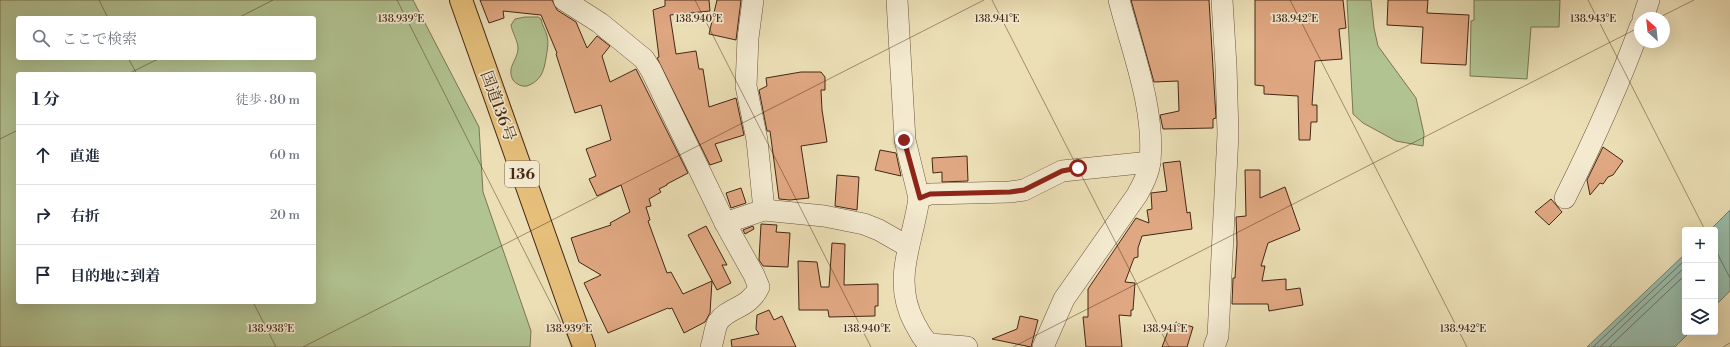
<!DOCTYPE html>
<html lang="ja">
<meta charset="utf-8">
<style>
:root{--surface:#fff;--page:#f6f6f7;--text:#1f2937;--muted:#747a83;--line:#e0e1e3}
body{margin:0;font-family:"Libre Bodoni","Noto Serif JP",serif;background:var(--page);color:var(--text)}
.controls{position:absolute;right:12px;bottom:12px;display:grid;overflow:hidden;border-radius:4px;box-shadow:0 4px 16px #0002}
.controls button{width:36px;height:36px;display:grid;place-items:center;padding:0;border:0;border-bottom:1px solid var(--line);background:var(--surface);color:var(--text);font:20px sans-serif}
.compass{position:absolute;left:1634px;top:12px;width:36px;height:36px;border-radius:50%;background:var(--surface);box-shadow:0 4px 16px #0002;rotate:333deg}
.stop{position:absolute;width:12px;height:12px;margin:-9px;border:3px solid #8f2418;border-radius:50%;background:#fff}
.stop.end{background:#8f2418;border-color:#fff;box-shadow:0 1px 4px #0008}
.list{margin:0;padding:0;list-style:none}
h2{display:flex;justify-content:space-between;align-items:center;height:52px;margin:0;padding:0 16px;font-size:17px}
h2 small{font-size:13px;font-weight:400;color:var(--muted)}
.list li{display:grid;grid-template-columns:26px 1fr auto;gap:12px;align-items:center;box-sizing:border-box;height:60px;padding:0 16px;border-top:1px solid var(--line)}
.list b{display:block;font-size:15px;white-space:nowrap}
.list em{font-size:13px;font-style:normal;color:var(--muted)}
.icon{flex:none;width:22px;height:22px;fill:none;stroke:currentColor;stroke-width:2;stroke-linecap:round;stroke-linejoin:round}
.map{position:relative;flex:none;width:1730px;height:347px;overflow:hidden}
.search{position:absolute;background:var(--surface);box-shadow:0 4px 16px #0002;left:16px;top:16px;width:300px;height:44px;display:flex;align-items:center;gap:10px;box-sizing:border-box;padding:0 14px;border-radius:4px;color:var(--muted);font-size:15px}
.panel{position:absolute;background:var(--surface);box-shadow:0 4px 16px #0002;left:16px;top:72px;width:300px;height:232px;border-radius:4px}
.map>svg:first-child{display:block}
</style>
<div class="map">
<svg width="1730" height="347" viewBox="0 0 1730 347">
<rect width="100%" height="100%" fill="#ecdfb6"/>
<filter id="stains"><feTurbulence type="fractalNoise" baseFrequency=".005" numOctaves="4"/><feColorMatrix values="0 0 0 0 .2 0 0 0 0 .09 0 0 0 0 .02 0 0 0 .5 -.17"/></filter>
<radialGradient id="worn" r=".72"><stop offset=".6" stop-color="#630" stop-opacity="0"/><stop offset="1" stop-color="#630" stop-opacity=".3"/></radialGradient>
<g fill="#b2c392" stroke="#7b7554" fill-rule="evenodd">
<path d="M 0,0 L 413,0 L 479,127 L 483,192 L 531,331 L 530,347 L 0,347 ZM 18,18 L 314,18 L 314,58 L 18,58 ZM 18,74 L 314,74 L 314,302 L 18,302 Z"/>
<path d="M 1347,0 L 1371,0 L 1374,28 L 1378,46 L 1416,98 L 1424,134 L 1423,146 L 1396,141 L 1363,123 L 1353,114 Z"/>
<path d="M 1474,0 L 1560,0 L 1559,27 L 1531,27 L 1527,79 L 1470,76 L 1471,21 L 1474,20 Z"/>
<path d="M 525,17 L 538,17 L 541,19 C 542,26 546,30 547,36 C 549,43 547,51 546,58 C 544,71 541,81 527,86 C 522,87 516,84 513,80 C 506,67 518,60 518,48 C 518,41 512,32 511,25 L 515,19 Z"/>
</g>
<g fill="#99bdac" stroke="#778170">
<path d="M 1730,210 L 1730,291 L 1715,306 L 1715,230 L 1710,230 Z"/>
<path d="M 1685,254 L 1685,332 L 1690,332 L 1675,347 L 1587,347 Z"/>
</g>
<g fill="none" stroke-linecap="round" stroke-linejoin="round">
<g stroke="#6e7260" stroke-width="1">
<path d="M 1593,347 L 1685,260"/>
<path d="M 1600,347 L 1685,267"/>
<path d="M 1609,347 L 1685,275"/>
</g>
</g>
<g fill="#e0a882" stroke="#442715">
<path d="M 480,0 L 552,0 L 557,10 L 576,22 L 587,48 L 597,36 L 610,46 L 602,56 L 610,82 L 636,69 L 688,173 L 667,184 L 667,185 L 659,189 L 661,192 L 649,199 L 651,206 L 646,207 L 650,220 L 648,221 L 667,273 L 671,272 L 683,294 L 712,281 L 710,313 L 705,322 L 684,333 L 672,308 L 669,309 L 668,308 L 608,333 L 584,283 L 601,275 L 579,262 L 571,238 L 611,225 L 610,223 L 630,212 L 621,185 L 597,196 L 589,179 L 596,176 L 586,149 L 611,140 L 601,105 L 575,113 L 556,54 L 557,53 L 541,15 L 503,11 L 504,18 L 489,23 Z"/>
<path d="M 665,0 L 709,0 L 710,11 L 670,15 L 676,54 L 696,51 L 699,69 L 703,69 L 709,107 L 736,98 L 744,135 L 715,144 L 722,161 L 710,165 L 657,58 L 659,57 L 653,10 L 665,6 Z"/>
<path d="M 717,0 L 741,0 L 736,40 L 709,34 Z"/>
<path d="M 1131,0 L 1209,0 L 1216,118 L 1213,119 L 1213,128 L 1163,129 L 1160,115 L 1179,111 L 1178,81 L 1154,82 Z"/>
<path d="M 1255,0 L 1343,0 L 1346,28 L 1339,29 L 1342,59 L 1315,61 L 1312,105 L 1317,105 L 1317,122 L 1311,122 L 1310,140 L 1299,140 L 1298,96 L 1264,94 L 1264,86 L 1255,85 Z"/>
<path d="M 1388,0 L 1428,0 L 1427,13 L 1469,15 L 1466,65 L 1421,63 L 1423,27 L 1387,25 Z"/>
<path d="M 801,72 L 821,72 L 825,77 L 825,90 L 821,90 L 822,110 L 827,142 L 801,146 L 809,198 L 790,200 L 779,199 L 770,131 L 767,131 L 759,90 L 767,86 L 766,78 Z"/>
<path d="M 1603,147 L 1623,161 L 1613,175 L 1608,177 L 1603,184 L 1600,183 L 1590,195 L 1587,180 Z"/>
<path d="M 880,150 L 896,153 L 901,176 L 875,170 Z"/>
<path d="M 967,156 L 968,181 L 942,182 L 942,172 L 933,173 L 932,158 Z"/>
<path d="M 1180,161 L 1187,213 L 1190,212 L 1192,229 L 1142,236 L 1138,248 L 1138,257 L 1134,258 L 1125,282 L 1135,283 L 1133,310 L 1131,310 L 1131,316 L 1119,315 L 1122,347 L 1086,347 L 1083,317 L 1088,317 L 1088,289 L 1136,218 L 1149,223 L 1147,210 L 1152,209 L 1151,193 L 1167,191 L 1163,163 Z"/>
<path d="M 1245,170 L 1260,170 L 1260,198 L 1285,187 L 1300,230 L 1268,243 L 1261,266 L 1265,266 L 1262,281 L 1286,279 L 1286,290 L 1300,288 L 1303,305 L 1269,311 L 1268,304 L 1232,304 L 1233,278 L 1235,278 L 1237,244 L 1236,217 L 1246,216 Z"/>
<path d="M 837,175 L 859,177 L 857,210 L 835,206 Z"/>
<path d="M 741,188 L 746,203 L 731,208 L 726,193 Z"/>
<path d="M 1551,199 L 1562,212 L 1549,225 L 1535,212 Z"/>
<path d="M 761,224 L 777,225 L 776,232 L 790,233 L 788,267 L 763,266 L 759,260 Z"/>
<path d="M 706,226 L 727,265 L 722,265 L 731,283 L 717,290 L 688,235 Z"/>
<path d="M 753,226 L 754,229 L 745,234 L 743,230 Z"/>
<path d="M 832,243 L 845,244 L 844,285 L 878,284 L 878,306 L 875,306 L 875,316 L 829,317 L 828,310 L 799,310 L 798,261 L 817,262 L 821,287 L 829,287 Z"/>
<path d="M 769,310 L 774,320 L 782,316 L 796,347 L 732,347 L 731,340 L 759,334 L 756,329 L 757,315 Z"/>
<path d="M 1020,316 L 1038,320 L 1031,347 L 992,339 L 1017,329 Z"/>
<path d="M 1176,322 L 1193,327 L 1187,347 L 1162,347 L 1170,326 L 1174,327 Z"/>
</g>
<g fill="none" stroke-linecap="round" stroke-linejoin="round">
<g stroke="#6e553d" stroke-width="22">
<g id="minor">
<path d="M 564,0 L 600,23 L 644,59 L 651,70 L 725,223 L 754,275 L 759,287 C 749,309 728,307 718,322 C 714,330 714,339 711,347"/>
<path d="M 753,0 L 748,38 L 746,86 L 757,140 L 764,210"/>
<path d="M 897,0 L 905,140 L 919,198"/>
<path d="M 1643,18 L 1649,0"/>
<path d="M 1565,198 C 1593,142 1619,85 1640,27"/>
<path d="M 725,223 L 764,210 L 824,216 L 864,224 L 879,230 L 907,246"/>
<path d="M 967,347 L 930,344 C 922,339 920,332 915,324 C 891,280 913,243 919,198 L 930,194 L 1010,192 L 1024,190 L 1062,171 L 1150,162"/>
<path d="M 1043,347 L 1064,299 L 1137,195 C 1143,184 1149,173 1150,161 C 1155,108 1132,51 1119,0"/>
<path d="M 1214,347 L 1218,336 L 1228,134 L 1226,66 L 1222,0"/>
</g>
</g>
<g stroke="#442715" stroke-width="24">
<path id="trunk" d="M 461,0 L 584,347"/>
</g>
<use href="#minor" stroke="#f3ead0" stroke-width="21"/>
<use href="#trunk" stroke="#e6c07b" stroke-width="22"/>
</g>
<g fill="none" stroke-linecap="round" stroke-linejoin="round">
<path stroke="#8f2418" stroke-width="5" d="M 904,140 L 920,198 L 930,194 L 1010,192 L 1024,190 L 1062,171 L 1078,168"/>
</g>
<path fill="none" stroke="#442715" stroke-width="1" stroke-opacity="0.45" d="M 99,0 L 108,18M 397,0 L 573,347M 695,0 L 871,347M 992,0 L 1169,347M 1290,0 L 1467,347M 1588,0 L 1705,230M 238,18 L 273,0M 1658,18 L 1694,0M 128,58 L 137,74M 128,74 L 160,58M 0,139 L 18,130M 1715,249 L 1730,278M 253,302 L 276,347M 303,347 L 984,0M 1013,347 L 1640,27M 1723,347 L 1730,343"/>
<g text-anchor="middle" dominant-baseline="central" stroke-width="3.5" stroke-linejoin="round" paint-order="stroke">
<rect fill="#f3ead0" stroke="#78624d" stroke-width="1" x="505" y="161" width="34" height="26" rx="3"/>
<g font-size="15" font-weight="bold" fill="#442715">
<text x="522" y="174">136</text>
</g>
<g font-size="16" fill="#442715" stroke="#f3ead0">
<text transform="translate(498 106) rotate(70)">国道136号</text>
</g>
</g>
<g font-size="10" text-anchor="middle" fill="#442715" stroke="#f3ead0" stroke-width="3.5" stroke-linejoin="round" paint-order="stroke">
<text x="997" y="22">138.941°E</text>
<text x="401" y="22">138.939°E</text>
<text x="699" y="22">138.940°E</text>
<text x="1295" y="22">138.942°E</text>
<text x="1593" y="22">138.943°E</text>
<text x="271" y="332">138.938°E</text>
<text x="569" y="332">138.939°E</text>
<text x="867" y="332">138.940°E</text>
<text x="1165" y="332">138.941°E</text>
<text x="1463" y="332">138.942°E</text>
</g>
<rect width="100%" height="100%" filter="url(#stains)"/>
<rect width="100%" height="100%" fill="url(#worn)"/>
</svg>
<div class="controls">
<button>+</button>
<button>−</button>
<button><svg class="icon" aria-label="layers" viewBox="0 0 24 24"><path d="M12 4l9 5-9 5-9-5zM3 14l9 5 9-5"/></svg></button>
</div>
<svg class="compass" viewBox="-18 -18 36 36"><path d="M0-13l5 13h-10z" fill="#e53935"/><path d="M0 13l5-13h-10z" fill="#747a83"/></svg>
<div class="stop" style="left:1078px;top:168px"></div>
<div class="stop end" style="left:904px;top:140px"></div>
<div class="search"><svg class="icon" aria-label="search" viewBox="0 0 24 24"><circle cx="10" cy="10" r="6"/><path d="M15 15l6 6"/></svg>ここで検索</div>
<section class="panel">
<h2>1 分<small>徒歩 · 80 m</small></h2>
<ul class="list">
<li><svg class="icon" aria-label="ahead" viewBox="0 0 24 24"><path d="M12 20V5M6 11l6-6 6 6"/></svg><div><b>直進</b></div><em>60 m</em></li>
<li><svg class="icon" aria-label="right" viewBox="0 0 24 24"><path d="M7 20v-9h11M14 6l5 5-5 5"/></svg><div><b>右折</b></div><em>20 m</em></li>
<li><svg class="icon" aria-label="arrive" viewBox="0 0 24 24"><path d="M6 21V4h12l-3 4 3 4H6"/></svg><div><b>目的地に到着</b></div></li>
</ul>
</section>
</div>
